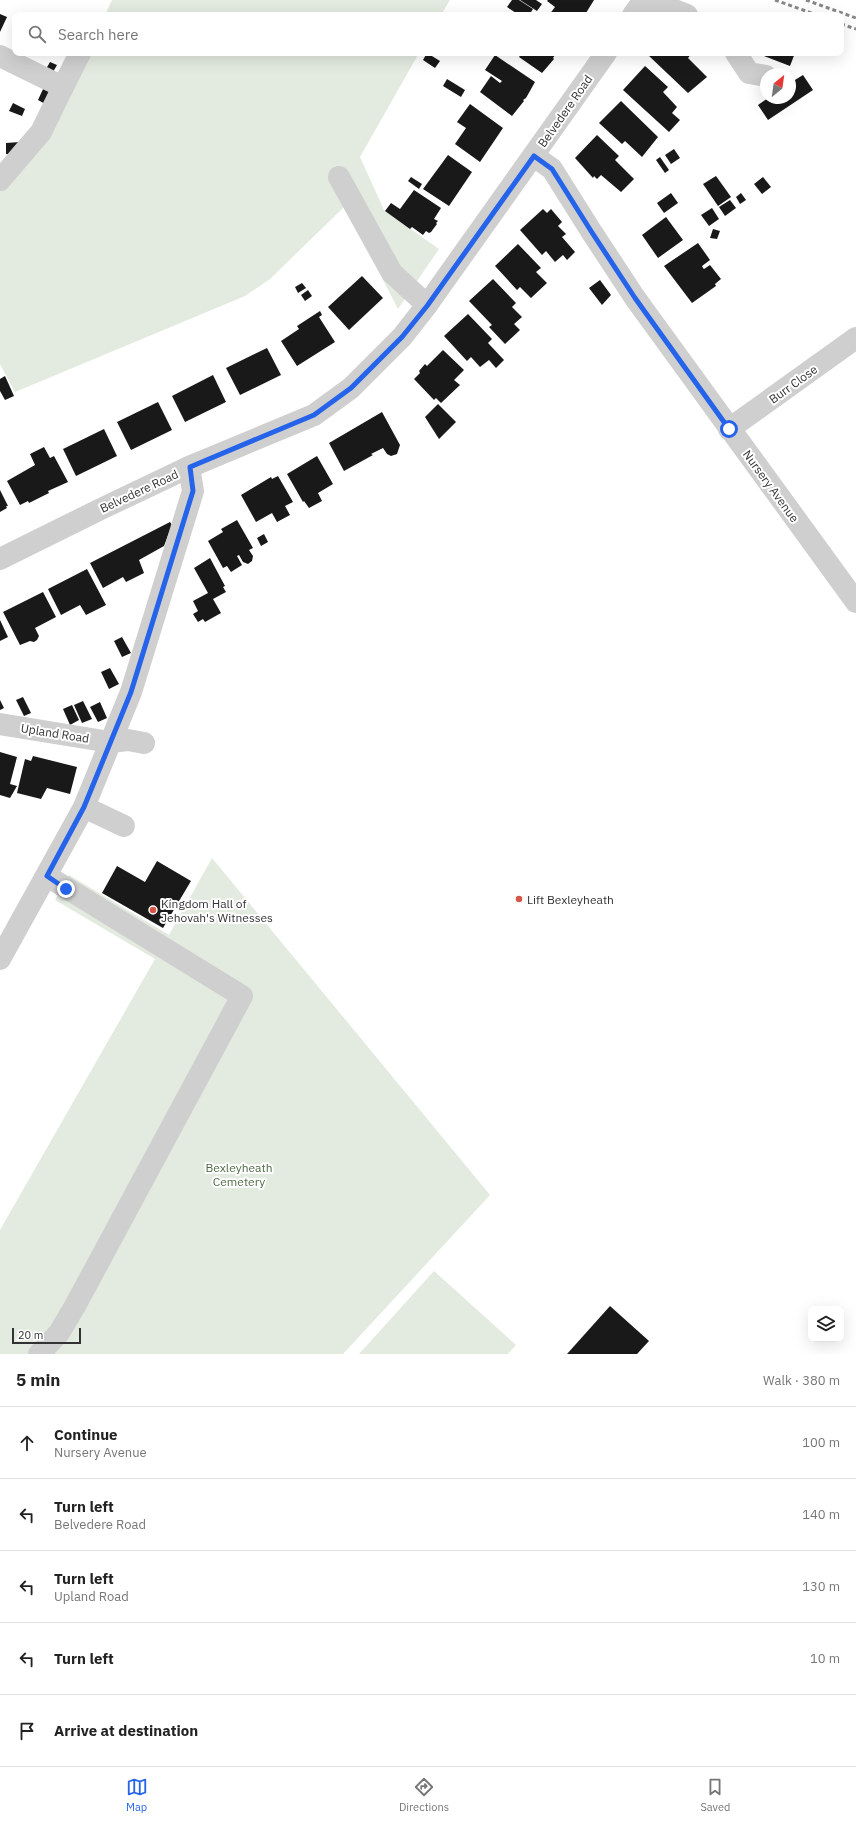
<!DOCTYPE html>
<meta charset="utf-8">
<style>
:root{--surface:#fff;--page:#f6f6f6;--text:#222;--muted:#767676;--line:#e0e0e0;--accent:#2563eb}
body{margin:0;font-family:"IBM Plex Sans",sans-serif;background:var(--page);color:var(--text)}
.controls{position:absolute;right:12px;bottom:12px;display:grid;overflow:hidden;border-radius:8px;box-shadow:0 4px 16px #0002}
.controls button{width:36px;height:36px;display:grid;place-items:center;padding:0;border:0;border-bottom:1px solid var(--line);background:var(--surface);color:var(--text);font:20px sans-serif}
.compass{position:absolute;left:760px;top:68px;width:36px;height:36px;border-radius:50%;background:var(--surface);box-shadow:0 4px 16px #0002;rotate:29deg}
.scale{position:absolute;left:12px;bottom:10px;width:69px;box-sizing:border-box;padding-left:4px;border:2px solid #323232;border-top:0;font-size:11px;line-height:14px;white-space:nowrap;color:#323232;-webkit-text-stroke:3px #fff;paint-order:stroke}
.stop{position:absolute;width:12px;height:12px;margin:-9px;border:3px solid #2563eb;border-radius:50%;background:#fff}
.stop.end{background:#2563eb;border-color:#fff;box-shadow:0 1px 4px #0008}
.list{margin:0;padding:0;list-style:none}
h2{display:flex;justify-content:space-between;align-items:center;height:52px;margin:0;padding:0 16px;font-size:17px}
h2 small{font-size:13px;font-weight:400;color:var(--muted)}
.list li{display:grid;grid-template-columns:26px 1fr auto;gap:12px;align-items:center;box-sizing:border-box;height:72px;padding:0 16px;border-top:1px solid var(--line)}
.list b{display:block;font-size:15px;white-space:nowrap}
.list p{margin:0;font-size:13px;white-space:nowrap;color:var(--muted)}
.list em{font-size:13px;font-style:normal;color:var(--muted)}
.icon{flex:none;width:22px;height:22px;fill:none;stroke:currentColor;stroke-width:2;stroke-linecap:round;stroke-linejoin:round}
.map{position:relative;flex:none;width:856px;height:1354px;overflow:hidden}
.search{position:absolute;background:var(--surface);box-shadow:0 4px 16px #0002;left:12px;right:12px;top:12px;height:44px;display:flex;align-items:center;gap:10px;box-sizing:border-box;padding:0 14px;border-radius:8px;color:var(--muted);font-size:15px}
.sheet{height:412px;background:var(--surface)}
nav{display:flex;justify-content:space-around;align-items:center;box-sizing:border-box;height:56px;border-top:1px solid var(--line);background:var(--surface);font-size:11px;color:var(--muted)}
nav a{display:grid;justify-items:center;gap:2px}
nav .on{color:var(--accent)}
.map>svg:first-child{display:block}
</style>
<div class="map">
<svg width="856" height="1354" viewBox="0 0 856 1354">
<rect width="100%" height="100%" fill="#fff"/>
<g fill="#e3eadf">
<path d="M 112,0 L 450,0 L 441,15 L 105,15 Z"/>
<path d="M 85,53 L 419,53 L 360,157 L 384,210 L 439,249 L 398,309 L 345,206 L 270,279 L 245,296 L 15,392 L 0,364 L 0,187 Z"/>
<path d="M 212,858 L 490,1195 L 343,1354 L 0,1354 L 0,1230 L 155,959 L 55,900 L 69,875 L 169,935 Z"/>
<path d="M 434,1271 L 516,1345 L 508,1354 L 359,1354 Z"/>
</g>
<g fill="#191919">
<path d="M 512,0 L 519,0 L 533,9 L 529,15 L 519,15 L 507,7 Z"/>
<path d="M 520,0 L 536,0 L 542,4 L 537,11 Z"/>
<path d="M 548,0 L 594,0 L 586,13 L 583,15 L 549,15 L 555,7 L 547,1 Z"/>
<path d="M 0,14 L 7,17 L 0,32 Z"/>
<path d="M 427,53 L 440,61 L 435,68 L 423,60 Z"/>
<path d="M 522,53 L 558,53 L 556,56 L 555,55 L 553,58 L 554,59 L 542,73 L 519,57 Z"/>
<path d="M 650,53 L 692,53 L 688,58 L 707,77 L 688,93 L 648,55 Z"/>
<path d="M 756,53 L 795,53 L 790,66 Z"/>
<path d="M 495,55 L 535,82 L 526,98 L 523,100 L 524,101 L 512,116 L 480,92 L 491,76 L 500,83 L 502,81 L 485,70 Z"/>
<path d="M 50,62 L 57,65 L 53,72 L 46,69 Z"/>
<path d="M 645,66 L 668,87 L 663,92 L 677,107 L 672,113 L 680,120 L 669,132 L 623,90 Z"/>
<path d="M 803,75 L 813,90 L 768,120 L 758,105 L 768,98 L 790,98 L 790,83 Z"/>
<path d="M 447,79 L 465,90 L 461,97 L 443,86 Z"/>
<path d="M 44,87 L 53,92 L 47,105 L 38,100 Z"/>
<path d="M 621,101 L 658,137 L 642,157 L 625,141 L 622,144 L 599,123 Z"/>
<path d="M 13,103 L 25,109 L 22,116 L 9,111 Z"/>
<path d="M 470,104 L 503,128 L 480,162 L 455,144 L 466,128 L 457,122 Z"/>
<path d="M 597,135 L 619,156 L 615,160 L 634,179 L 621,192 L 601,175 L 597,179 L 594,176 L 593,178 L 575,158 Z"/>
<path d="M 20,142 L 20,154 L 6,154 L 6,143 Z"/>
<path d="M 674,149 L 680,158 L 671,164 L 665,155 Z"/>
<path d="M 448,155 L 472,172 L 449,206 L 423,189 Z"/>
<path d="M 660,157 L 669,170 L 665,173 L 656,160 Z"/>
<path d="M 716,176 L 731,197 L 718,206 L 703,184 Z"/>
<path d="M 411,177 L 422,184 L 419,189 L 408,181 Z"/>
<path d="M 763,177 L 771,187 L 762,194 L 754,184 Z"/>
<path d="M 414,190 L 441,208 L 434,219 L 438,221 L 436,223 L 437,224 L 431,232 L 429,233 L 426,231 L 423,235 L 412,227 L 410,229 L 385,211 L 391,203 L 400,209 Z"/>
<path d="M 671,193 L 678,203 L 664,213 L 657,203 Z"/>
<path d="M 741,193 L 746,200 L 740,204 L 736,197 Z"/>
<path d="M 730,200 L 736,208 L 725,216 L 719,207 Z"/>
<path d="M 712,208 L 719,219 L 709,226 L 701,215 Z"/>
<path d="M 543,209 L 547,213 L 551,209 L 562,222 L 558,226 L 566,234 L 562,237 L 575,252 L 567,260 L 563,255 L 555,262 L 546,251 L 542,255 L 520,230 Z"/>
<path d="M 666,217 L 683,240 L 658,258 L 642,235 Z"/>
<path d="M 713,229 L 720,231 L 717,239 L 710,238 Z"/>
<path d="M 698,243 L 710,260 L 702,266 L 703,268 L 704,269 L 710,265 L 721,279 L 715,284 L 716,286 L 692,303 L 664,266 Z"/>
<path d="M 518,244 L 541,268 L 536,272 L 547,283 L 531,298 L 520,287 L 517,290 L 495,266 Z"/>
<path d="M 362,276 L 383,298 L 349,330 L 328,307 Z"/>
<path d="M 493,279 L 516,303 L 512,307 L 522,317 L 514,324 L 520,330 L 505,344 L 489,327 L 492,325 L 469,301 Z"/>
<path d="M 600,280 L 611,295 L 602,305 L 589,288 Z"/>
<path d="M 302,283 L 306,288 L 298,293 L 295,287 Z"/>
<path d="M 308,290 L 312,296 L 305,301 L 301,295 Z"/>
<path d="M 320,311 L 322,315 L 319,317 L 335,342 L 297,366 L 281,341 L 299,329 L 297,326 Z"/>
<path d="M 468,314 L 492,339 L 488,343 L 504,360 L 496,368 L 489,360 L 480,367 L 471,357 L 467,361 L 444,336 Z"/>
<path d="M 267,348 L 281,375 L 240,395 L 226,368 Z"/>
<path d="M 443,350 L 464,370 L 454,380 L 460,385 L 441,403 L 436,398 L 434,400 L 414,379 L 420,373 L 419,371 L 425,364 L 427,366 Z"/>
<path d="M 213,375 L 226,402 L 185,422 L 172,396 Z"/>
<path d="M 5,376 L 14,396 L 5,400 L 0,391 L 0,379 Z"/>
<path d="M 158,402 L 172,430 L 131,450 L 117,422 Z"/>
<path d="M 438,404 L 456,422 L 439,439 L 425,417 Z"/>
<path d="M 382,412 L 400,445 L 397,454 L 391,456 L 387,454 L 383,448 L 371,454 L 373,455 L 344,471 L 329,443 Z"/>
<path d="M 104,429 L 117,456 L 76,476 L 63,449 Z"/>
<path d="M 44,447 L 50,458 L 54,456 L 68,482 L 48,491 L 49,493 L 29,503 L 28,501 L 20,505 L 7,481 L 35,465 L 30,454 Z"/>
<path d="M 317,456 L 333,484 L 318,493 L 322,501 L 309,508 L 304,501 L 303,502 L 287,474 Z"/>
<path d="M 278,476 L 293,502 L 285,506 L 290,515 L 277,522 L 272,513 L 256,522 L 241,495 L 271,477 L 272,479 Z"/>
<path d="M 0,490 L 8,506 L 6,506 L 7,508 L 0,512 Z"/>
<path d="M 237,520 L 253,548 L 249,550 L 253,556 L 252,561 L 248,564 L 243,562 L 239,555 L 237,556 L 242,565 L 231,572 L 227,566 L 223,568 L 208,541 L 223,532 L 221,529 Z"/>
<path d="M 170,522 L 172,525 L 164,546 L 139,560 L 144,573 L 126,582 L 123,577 L 103,588 L 90,563 Z"/>
<path d="M 264,534 L 268,542 L 261,546 L 257,538 Z"/>
<path d="M 210,558 L 225,586 L 223,587 L 226,592 L 213,599 L 221,613 L 205,622 L 203,619 L 198,622 L 193,614 L 198,611 L 193,601 L 208,593 L 194,568 Z"/>
<path d="M 87,569 L 106,605 L 86,615 L 80,605 L 61,615 L 48,589 Z"/>
<path d="M 43,592 L 56,617 L 35,628 L 39,636 L 37,640 L 34,642 L 30,641 L 20,645 L 3,612 Z"/>
<path d="M 0,620 L 8,637 L 0,641 Z"/>
<path d="M 122,637 L 131,653 L 122,657 L 114,641 Z"/>
<path d="M 110,668 L 119,684 L 109,689 L 101,672 Z"/>
<path d="M 23,697 L 31,713 L 24,716 L 16,700 Z"/>
<path d="M 0,700 L 4,708 L 0,710 Z"/>
<path d="M 83,701 L 92,719 L 82,723 L 74,705 Z"/>
<path d="M 100,702 L 107,718 L 98,722 L 90,707 Z"/>
<path d="M 72,705 L 79,720 L 70,725 L 63,709 Z"/>
<path d="M 0,752 L 17,757 L 10,784 L 17,786 L 10,798 L 0,795 Z"/>
<path d="M 33,756 L 77,767 L 70,794 L 47,788 L 41,799 L 17,793 L 25,759 L 31,761 Z"/>
<path d="M 157,861 L 191,881 L 163,928 L 102,893 L 117,866 L 145,882 Z"/>
<path d="M 610,1306 L 649,1341 L 637,1354 L 567,1354 Z"/>
</g>
<g fill="none" stroke-linecap="round" stroke-linejoin="round">
<g stroke="#cfcfcf" stroke-width="22">
<path d="M 649,0 L 687,15"/>
<path d="M 633,15 L 644,0"/>
<path d="M 736,53 L 749,73 L 766,76"/>
<path d="M 0,56 L 63,87 L 41,132 L 0,180"/>
<path d="M 63,87 L 80,53"/>
<path d="M 534,156 L 552,169 L 591,231 L 635,298 L 856,602"/>
<path d="M 339,177 L 392,273 L 427,305"/>
<path d="M 729,429 L 856,338"/>
<path d="M 0,559 L 105,507 L 189,467 L 314,415 L 351,388 L 402,337 L 427,305 L 606,53"/>
<path d="M 0,724 L 110,742 L 128,740 L 144,743"/>
<path d="M 84,807 L 124,826"/>
<path d="M 0,959 L 84,807 L 131,692 L 193,491 L 189,467"/>
<path d="M 39,1354 L 59,1333 L 75,1306 L 242,996 L 47,876"/>
</g>
<g stroke="#878787" stroke-width="3" stroke-dasharray="4 3" stroke-linecap="butt">
<path d="M 775,0 L 817,15"/>
<path d="M 806,0 L 856,18"/>
<path d="M 841,24 L 856,29"/>
</g>
</g>
<g fill="none" stroke-linecap="round" stroke-linejoin="round">
<path stroke="#2563eb" stroke-width="5" d="M 66,889 L 47,876 L 84,807 L 131,692 L 193,491 L 190,467 L 314,415 L 351,388 L 402,337 L 427,306 L 534,156 L 552,169 L 591,231 L 635,298 L 729,429"/>
</g>
<g fill="#d75546" stroke="#fff" stroke-width="1.5">
<circle cx="519" cy="899" r="4"/>
<circle cx="153" cy="910" r="4"/>
</g>
<g text-anchor="middle" dominant-baseline="central" stroke-width="4" stroke-linejoin="round" paint-order="stroke">
<g font-size="12" fill="#323232" stroke="#fff">
<text transform="translate(565 111) rotate(-55)">Belvedere Road</text>
<text transform="translate(793 384) rotate(-36)">Burr Close</text>
<text transform="translate(771 486) rotate(54)">Nursery Avenue</text>
<text transform="translate(139 491) rotate(-25)">Belvedere Road</text>
<text transform="translate(55 733) rotate(9)">Upland Road</text>
</g>
<g font-size="12" fill="#323232" stroke="#fff" text-anchor="start">
<text x="527" y="899">Lift Bexleyheath</text>
<text x="161" y="903">Kingdom Hall of<tspan x="161" dy="14">Jehovah's Witnesses</tspan></text>
</g>
<g font-size="12" fill="#4e6b43" stroke="#fff">
<text x="239" y="1167">Bexleyheath<tspan x="239" dy="14">Cemetery</tspan></text>
</g>
</g>
</svg>
<div class="controls">
<button><svg class="icon" aria-label="layers" viewBox="0 0 24 24"><path d="M12 4l9 5-9 5-9-5zM3 14l9 5 9-5"/></svg></button>
</div>
<svg class="compass" viewBox="-18 -18 36 36"><path d="M0-13l5 13h-10z" fill="#e53935"/><path d="M0 13l5-13h-10z" fill="#767676"/></svg>
<div class="scale">20 m</div>
<div class="stop" style="left:729px;top:429px"></div>
<div class="stop end" style="left:66px;top:889px"></div>
<div class="search"><svg class="icon" aria-label="search" viewBox="0 0 24 24"><circle cx="10" cy="10" r="6"/><path d="M15 15l6 6"/></svg>Search here</div>
</div>
<section class="sheet">
<h2>5 min<small>Walk · 380 m</small></h2>
<ul class="list">
<li><svg class="icon" aria-label="ahead" viewBox="0 0 24 24"><path d="M12 20V5M6 11l6-6 6 6"/></svg><div><b>Continue</b><p>Nursery Avenue</p></div><em>100 m</em></li>
<li><svg class="icon" aria-label="left" viewBox="0 0 24 24"><path d="M17 20v-9H6M10 6l-5 5 5 5"/></svg><div><b>Turn left</b><p>Belvedere Road</p></div><em>140 m</em></li>
<li><svg class="icon" aria-label="left" viewBox="0 0 24 24"><path d="M17 20v-9H6M10 6l-5 5 5 5"/></svg><div><b>Turn left</b><p>Upland Road</p></div><em>130 m</em></li>
<li><svg class="icon" aria-label="left" viewBox="0 0 24 24"><path d="M17 20v-9H6M10 6l-5 5 5 5"/></svg><div><b>Turn left</b></div><em>10 m</em></li>
<li><svg class="icon" aria-label="arrive" viewBox="0 0 24 24"><path d="M6 21V4h12l-3 4 3 4H6"/></svg><div><b>Arrive at destination</b></div></li>
</ul>
</section>
<nav>
<a class="on"><svg class="icon" aria-label="map" viewBox="0 0 24 24"><path d="M3 6l6-2 6 2 6-2v14l-6 2-6-2-6 2zM9 4v14M15 6v14"/></svg>Map</a>
<a><svg class="icon" aria-label="directions" viewBox="0 0 24 24"><path d="M12 3l9 9-9 9-9-9zM9 14v-3h6M13 9l2 2-2 2"/></svg>Directions</a>
<a><svg class="icon" aria-label="saved" viewBox="0 0 24 24"><path d="M7 4h10v16l-5-4-5 4z"/></svg>Saved</a>
</nav>
